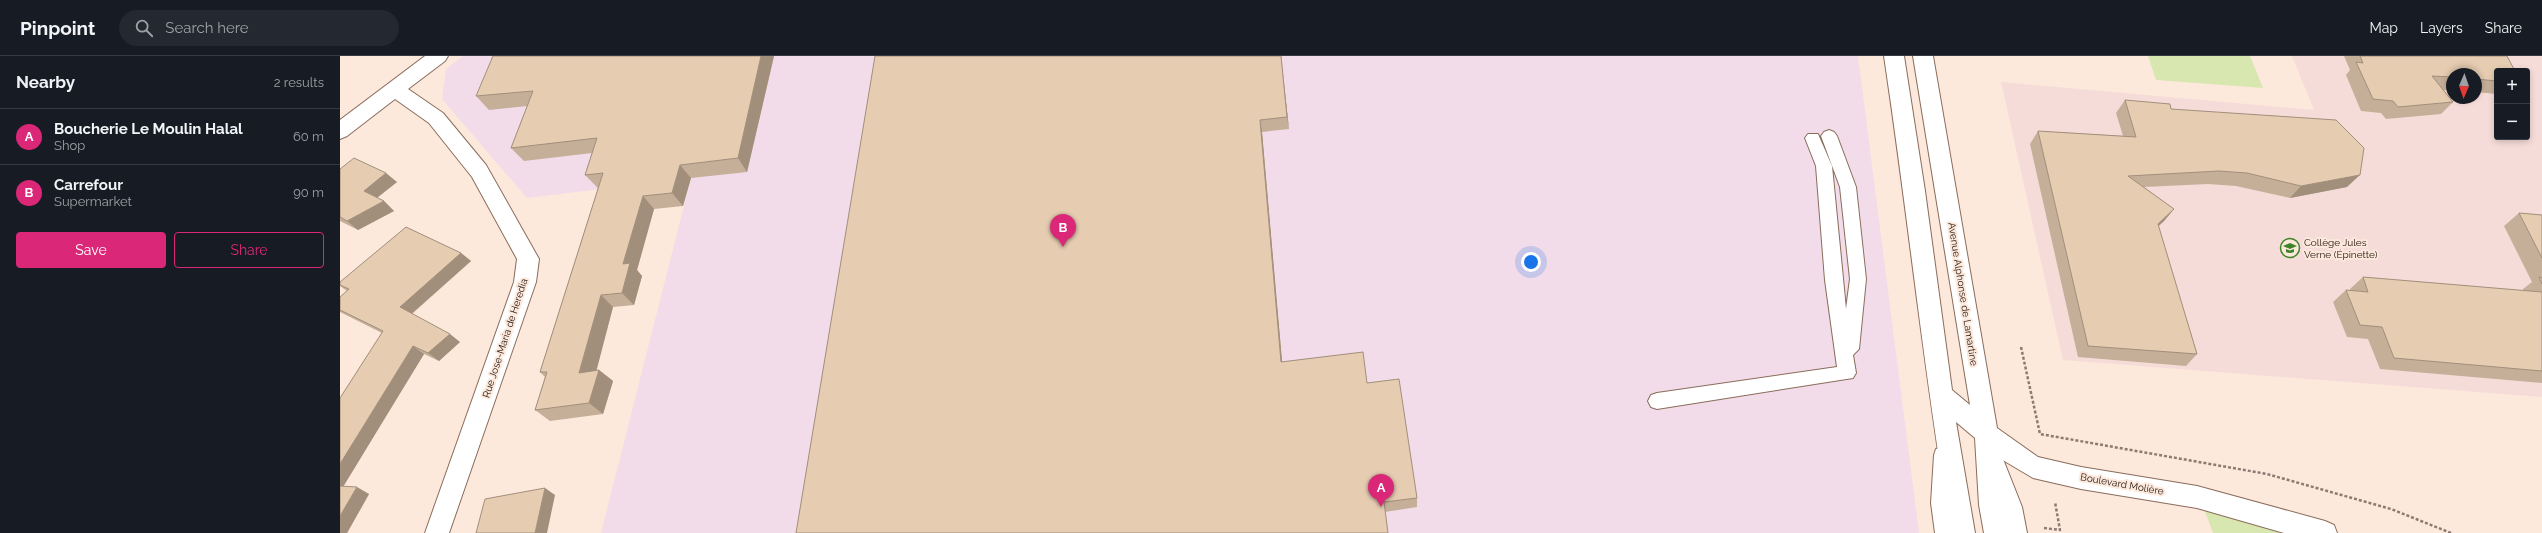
<!DOCTYPE html>
<meta charset="utf-8">
<style>
:root{--surface:#171b24;--page:#242831;--text:#f1f3f6;--muted:#9ea1a6;--line:#363941;--accent:#db2777}
body{margin:0;font-family:Raleway,sans-serif;background:var(--page);color:var(--text)}
.controls{position:absolute;right:12px;top:12px;display:grid;overflow:hidden;border-radius:4px;box-shadow:0 2px 6px #0003}
.controls button{width:36px;height:36px;display:grid;place-items:center;padding:0;border:0;border-bottom:1px solid var(--line);background:var(--surface);color:var(--text);font:20px sans-serif}
.compass{position:absolute;left:2106px;top:12px;width:36px;height:36px;border-radius:50%;background:var(--surface);box-shadow:0 2px 6px #0003;rotate:182deg}
.you{position:absolute;left:1191px;top:206px;width:14px;height:14px;margin:-10px;border:3px solid #fff;border-radius:50%;background:#1a73e8;box-shadow:0 0 0 6px #1a73e833}
.badge{display:grid;place-items:center;width:26px;height:26px;border-radius:50%;background:var(--accent);color:#fff;font-size:13px;font-weight:700}
.pin{position:absolute;translate:-50% -33px;filter:drop-shadow(0 1px 2px #0008)}
.pin::after{content:'';position:absolute;top:21px;width:14px;height:12px;background:inherit;clip-path:polygon(0 0,100% 0,50% 100%)}
.list{margin:0;padding:0;list-style:none}
h2{display:flex;justify-content:space-between;align-items:center;height:52px;margin:0;padding:0 16px;font-size:17px}
h2 small{font-size:13px;font-weight:400;color:var(--muted)}
.list li{display:grid;grid-template-columns:26px 1fr auto;gap:12px;align-items:center;box-sizing:border-box;height:56px;padding:0 16px;border-top:1px solid var(--line)}
.list b{display:block;font-size:15px;white-space:nowrap}
.list p{margin:0;font-size:13px;white-space:nowrap;color:var(--muted)}
.list em{font-size:13px;font-style:normal;color:var(--muted)}
.actions{display:flex;gap:8px;padding:12px 16px}
.actions a{flex:1;padding:9px 0;border:1px solid var(--accent);border-radius:4px;text-align:center;font-size:14px;color:var(--accent)}
.actions .main{background:var(--accent);color:#fff}
.icon{flex:none;width:22px;height:22px;fill:none;stroke:currentColor;stroke-width:2;stroke-linecap:round;stroke-linejoin:round}
.map{position:relative;flex:none;width:2202px;height:477px;overflow:hidden}
header{display:flex;align-items:center;gap:24px;box-sizing:border-box;height:56px;padding:0 20px;background:var(--surface);border-bottom:1px solid var(--line)}
header strong{font-size:19px}
nav{display:flex;gap:22px;margin-inline-start:auto;font-size:14px}
.search{width:280px;height:36px;background:var(--page);display:flex;align-items:center;gap:10px;box-sizing:border-box;padding:0 14px;border-radius:22px;color:var(--muted);font-size:15px}
main{display:flex}
aside{flex:1;background:var(--surface)}
.map>svg:first-child{display:block}
</style>
<header>
<strong>Pinpoint</strong>
<div class="search"><svg class="icon" aria-label="search" viewBox="0 0 24 24"><circle cx="10" cy="10" r="6"/><path d="M15 15l6 6"/></svg>Search here</div>
<nav><a>Map</a><a>Layers</a><a>Share</a></nav>
</header>
<main>
<aside>
<h2>Nearby<small>2 results</small></h2>
<ul class="list">
<li><span class="badge">A</span><div><b>Boucherie Le Moulin Halal</b><p>Shop</p></div><em>60 m</em></li>
<li><span class="badge">B</span><div><b>Carrefour</b><p>Supermarket</p></div><em>90 m</em></li>
</ul>
<div class="actions"><a class="main">Save</a><a>Share</a></div>
</aside>
<div class="map">
<svg width="2202" height="477" viewBox="0 0 2202 477">
<rect width="100%" height="100%" fill="#fde8dc"/>
<path fill="#f2dce9" d="M 123,0 L 1518,0 L 1579,477 L 261,477 L 351,122 L 187,142 L 102,43 L 106,13 Z"/>
<path fill="#f6dcd8" fill-rule="evenodd" d="M 1952,0 L 2202,0 L 2202,341 L 1723,304 L 1661,26 L 1974,54 ZM 2157,15 L 2187,15 L 2187,81 L 2157,81 ZM 2112,18 L 2136,18 L 2136,42 L 2112,42 Z"/>
<g fill="#d8e7af">
<path d="M 1808,0 L 1910,0 L 1923,32 L 1816,24 Z"/>
<path d="M 1863,450 L 1950,477 L 1873,477 Z"/>
</g>
<g fill="none" stroke-linecap="round" stroke-linejoin="round">
<g stroke="#8a6c5b" stroke-width="2">
<g id="service">
<path d="M 1489,74 L 1494,76 L 1497,80 L 1516,131 L 1526,223 L 1519,293 L 1513,299 L 1516,317 L 1513,322 L 1317,353 L 1311,351 L 1308,345 L 1311,339 L 1317,337 L 1497,311 L 1485,224 L 1476,110 L 1465,82 L 1468,78 L 1478,78 L 1492,110 L 1506,253 L 1510,223 L 1500,131 L 1481,80 L 1484,76 Z"/>
<path d="M 1603,391 L 1610,393 L 1612,399 L 1611,447 L 1615,477 L 1595,477 L 1591,447 L 1594,399 L 1596,393 Z"/>
<path d="M 1654,395 L 1661,397 L 1663,403 L 1682,451 L 1687,477 L 1667,477 L 1662,451 L 1645,403 L 1647,397 Z"/>
</g>
</g>
<g stroke="#8a6c5b" stroke-width="2">
<g id="minor">
<path d="M 85,0 L 108,0 L 105,5 L 68,33 L 103,57 L 146,109 L 199,203 L 196,226 L 109,477 L 85,477 L 174,226 L 177,203 L 132,121 L 89,67 L 55,43 L 7,80 L 0,83 L 0,64 Z"/>
<path d="M 1544,0 L 1564,0 L 1585,135 L 1612,334 L 1630,349 L 1573,0 L 1593,0 L 1657,372 L 1698,401 L 1741,411 L 1857,430 L 1985,465 L 1994,469 L 1997,477 L 1944,477 L 1857,452 L 1741,433 L 1693,422 L 1661,403 L 1663,449 L 1668,477 L 1644,477 L 1639,449 L 1635,382 L 1616,366 L 1635,477 L 1611,477 C 1584,319 1568,159 1544,0 Z"/>
</g>
</g>
<g stroke="#8c7b72" stroke-width="2.5" stroke-dasharray="3 2" stroke-linecap="butt">
<path d="M 1681,291 L 1700,378 L 1927,418 L 2051,453 L 2111,477"/>
<path d="M 1704,472 L 1720,474 L 1715,446"/>
</g>
<use href="#service" fill="#fff" fill-rule="evenodd"/>
<use href="#minor" fill="#fff" fill-rule="evenodd"/>
</g>
<g fill="#c6af98">
<path d="M 434,0 L 407,116 L 351,122 L 343,150 L 314,153 L 297,214 L 302,220 L 294,249 L 273,251 L 256,314 L 259,314 L 273,325 L 263,358 L 210,365 L 195,354 L 205,321 L 200,316 L 258,132 L 245,119 L 252,97 L 184,105 L 171,92 L 187,50 L 149,54 L 136,40 Z"/>
<path d="M 535,0 L 941,0 L 949,73 L 922,76 L 942,306 L 1027,327 L 1077,442 L 1077,451 L 1045,456 Z"/>
<path d="M 2004,0 L 2167,0 L 2157,15 L 2157,38 L 2136,36 L 2136,18 L 2112,18 L 2112,34 L 2103,34 L 2113,46 L 2101,58 L 2046,63 L 2041,57 L 2021,55 L 2006,19 L 2010,14 Z"/>
<path d="M 1785,44 L 1831,53 L 2007,131 L 1950,142 L 1896,130 L 1868,128 L 1804,131 L 1834,153 L 1824,165 L 1818,170 L 1857,298 L 1846,310 L 1738,301 L 1690,88 L 1698,75 L 1783,80 L 1776,57 Z"/>
<path d="M 0,113 L 57,126 L 37,142 L 44,145 L 54,155 L 18,174 L 0,165 Z"/>
<path d="M 2179,157 L 2202,159 L 2202,327 L 2040,313 L 2028,283 L 2007,281 L 1993,246 L 2006,234 L 2010,234 L 2010,233 L 2023,221 L 2184,235 L 2183,233 L 2192,226 L 2164,170 Z"/>
<path d="M 121,197 L 131,205 L 72,258 L 120,286 L 99,305 L 84,298 L 3,430 L 29,438 L 7,477 L 0,477 L 0,342 L 42,277 L 0,256 L 0,241 L 7,235 L 0,230 L 0,226 Z"/>
</g>
<g fill="#a18f7c">
<path d="M 421,0 L 434,0 L 407,116 L 398,102 Z"/>
<path d="M 941,0 L 949,73 L 947,61 Z"/>
<path d="M 920,64 L 922,76 L 943,316 L 941,306 Z"/>
<path d="M 340,109 L 351,122 L 343,150 L 332,137 Z"/>
<path d="M 46,117 L 57,126 L 34,144 L 24,135 Z"/>
<path d="M 2020,119 L 2007,131 L 1950,142 L 1961,130 Z"/>
<path d="M 303,140 L 314,153 L 297,214 L 302,220 L 294,249 L 282,237 L 283,208 Z"/>
<path d="M 44,145 L 54,155 L 18,174 L 7,165 Z"/>
<path d="M 1834,153 L 1824,165 L 1808,180 L 1818,168 Z"/>
<path d="M 121,197 L 131,205 L 70,259 L 60,251 Z"/>
<path d="M 261,239 L 273,251 L 253,328 L 239,317 Z"/>
<path d="M 110,278 L 120,286 L 99,305 L 88,297 Z"/>
<path d="M 73,290 L 84,298 L 0,436 L 0,408 Z"/>
<path d="M 259,314 L 273,325 L 263,358 L 249,347 Z"/>
<path d="M 17,431 L 29,438 L 7,477 L 0,477 L 0,460 Z"/>
<path d="M 205,432 L 215,439 L 207,477 L 195,477 Z"/>
</g>
<g fill="#e6ccb1" stroke="#a18f7c">
<path d="M 153,0 L 421,0 L 398,102 L 340,109 L 332,137 L 303,140 L 283,208 L 290,207 L 282,237 L 261,239 L 239,317 L 259,314 L 249,347 L 195,354 L 207,316 L 200,316 L 263,117 L 245,119 L 257,82 L 171,92 L 193,35 L 136,40 Z"/>
<path d="M 535,0 L 941,0 L 947,61 L 920,64 L 941,306 L 1023,296 L 1027,327 L 1059,323 L 1077,442 L 1044,446 L 1048,477 L 456,477 Z"/>
<path d="M 2020,0 L 2167,0 L 2175,15 L 2157,15 L 2157,25 L 2136,23 L 2136,18 L 2112,18 L 2112,21 L 2092,20 L 2113,46 L 2058,51 L 2053,45 L 2033,43 L 2016,6 L 2023,7 Z"/>
<path d="M 1785,44 L 1830,48 L 1831,53 L 1996,64 L 2024,92 L 2020,119 L 1961,130 L 1907,117 L 1879,115 L 1788,120 L 1834,153 L 1818,168 L 1857,298 L 1748,290 L 1698,75 L 1796,81 Z"/>
<path d="M 14,102 L 46,117 L 24,135 L 44,145 L 7,165 L 0,161 L 0,113 Z"/>
<path d="M 2179,157 L 2202,159 L 2202,202 Z"/>
<path d="M 66,171 L 121,197 L 60,251 L 110,278 L 88,297 L 73,290 L 0,408 L 0,342 L 43,275 L 0,254 L 0,241 L 9,233 L 0,229 L 0,226 Z"/>
<path d="M 2023,221 L 2202,236 L 2202,315 L 2054,302 L 2042,271 L 2020,269 L 2006,234 L 2028,236 Z"/>
<path d="M 2199,221 L 2202,222 L 2202,228 Z"/>
<path d="M 0,430 L 17,431 L 0,460 Z"/>
<path d="M 205,432 L 195,477 L 136,477 L 145,443 Z"/>
</g>
<defs>
<g id="school-ring" transform="scale(1)"><circle r="9.5" fill="#fde8dc" stroke="#3d8327" stroke-width="1.5"/><path d="M0-5L7-2L0 1L-7-2ZM-4 1L0 2.5L4 1V4Q0 6-4 4Z" fill="#3d8327"/></g>
</defs>
<g fill-rule="evenodd">
<use href="#school-ring" x="1950" y="192"/>
</g>
<g text-anchor="middle" dominant-baseline="central" stroke-width="4" stroke-linejoin="round" paint-order="stroke">
<g font-size="10" fill="#231710" stroke="#fde8dc" text-anchor="start">
<text x="1964" y="186">Collège Jules<tspan x="1964" dy="12">Verne (Épinette)</tspan></text>
</g>
<g font-size="10" fill="#231710" stroke="#fde8dc">
<text transform="translate(1623 238) rotate(81)">Avenue Alphonse de Lamartine</text>
<text transform="translate(165 282) rotate(-72)">Rue Jose-Maria de Heredia</text>
<text transform="translate(1782 428) rotate(10)">Boulevard Molière</text>
</g>
</g>
</svg>
<div class="controls">
<button>+</button>
<button>−</button>
</div>
<svg class="compass" viewBox="-18 -18 36 36"><path d="M0-13l5 13h-10z" fill="#e53935"/><path d="M0 13l5-13h-10z" fill="#9ea1a6"/></svg>
<div class="you"></div>
<div class="pin badge" style="left:1041px;top:451px">A</div>
<div class="pin badge" style="left:723px;top:191px">B</div>
</div>
</main>
